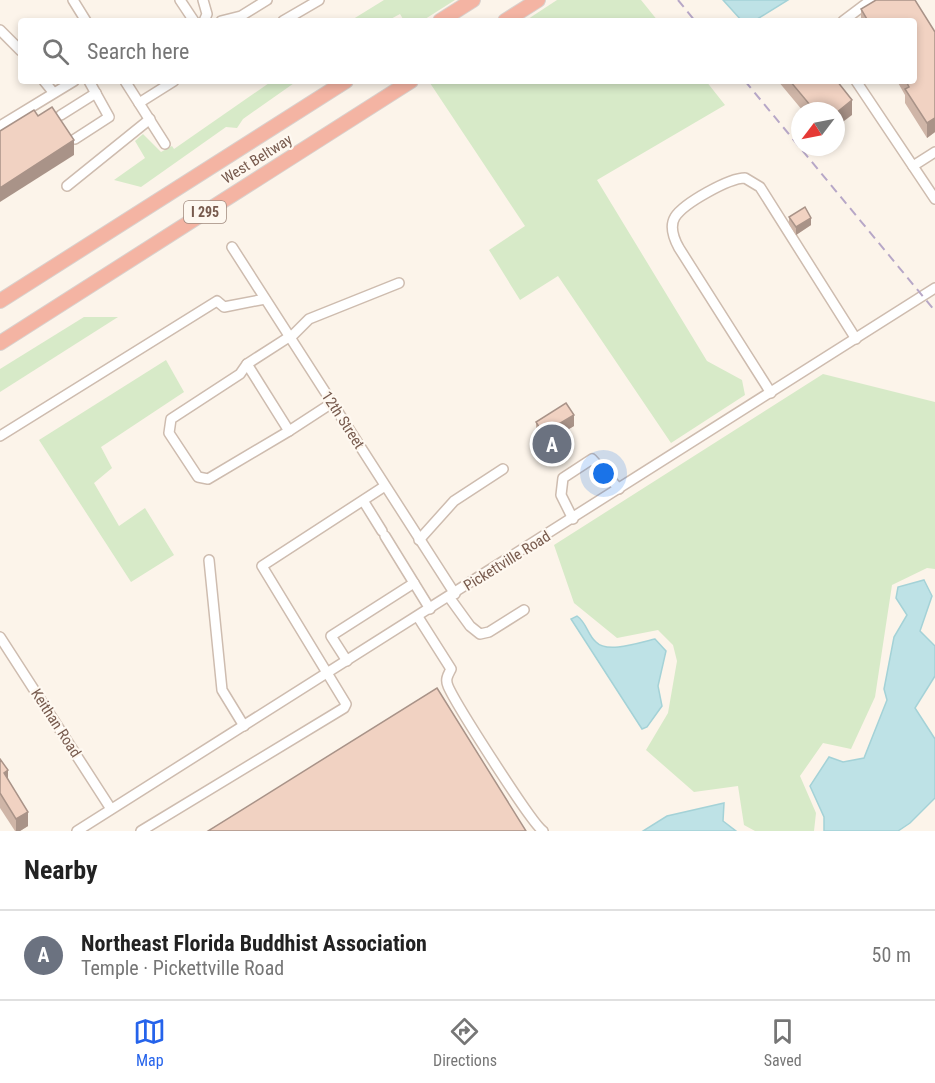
<!DOCTYPE html>
<meta charset="utf-8">
<style>
:root{--surface:#fff;--page:#f2f2f2;--text:#222;--muted:#767676;--line:#e0e0e0;--accent:#2563eb}
body{margin:0;font-family:"Roboto Condensed",sans-serif;background:var(--page);color:var(--text)}
.compass{position:absolute;left:791px;top:102px;width:54px;height:54px;border-radius:50%;background:var(--surface);box-shadow:0 3px 9px #0003;rotate:238deg}
.you{position:absolute;left:604px;top:474px;width:21px;height:21px;margin:-15px;border:4px solid #fff;border-radius:50%;background:#1a73e8;box-shadow:0 0 0 9px #1a73e833}
.badge{display:grid;place-items:center;width:39px;height:39px;border-radius:50%;background:var(--accent);color:#fff;font-size:20px;font-weight:700}
.pin{position:absolute;translate:-50% -50%;border:3px solid #fff;box-shadow:0 2px 6px #0006}
.list{margin:0;padding:0;list-style:none}
h2{display:flex;justify-content:space-between;align-items:center;height:78px;margin:0;padding:0 24px;font-size:26px}
h2 small{font-size:20px;font-weight:400;color:var(--muted)}
.list li{display:grid;grid-template-columns:39px 1fr auto;gap:18px;align-items:center;box-sizing:border-box;height:90px;padding:0 24px;border-top:2px solid var(--line)}
.list b{display:block;font-size:22px;white-space:nowrap}
.list p{margin:0;font-size:20px;white-space:nowrap;color:var(--muted)}
.list em{font-size:20px;font-style:normal;color:var(--muted)}
.icon{flex:none;width:33px;height:33px;fill:none;stroke:currentColor;stroke-width:2;stroke-linecap:round;stroke-linejoin:round}
.map{position:relative;flex:none;width:935px;height:831px;overflow:hidden}
.search{position:absolute;background:var(--surface);box-shadow:0 3px 9px #0003;left:18px;right:18px;top:18px;height:66px;display:flex;align-items:center;gap:15px;box-sizing:border-box;padding:0 21px;border-radius:6px;color:var(--muted);font-size:22px}
.sheet{height:168px;background:var(--surface)}
nav{display:flex;justify-content:space-around;align-items:center;box-sizing:border-box;height:84px;border-top:2px solid var(--line);background:var(--surface);font-size:16px;color:var(--muted)}
nav a{display:grid;justify-items:center;gap:3px}
nav .on{color:var(--accent)}
.map>svg:first-child{display:block}
</style>
<div class="map">
<svg width="935" height="831" viewBox="0 0 935 831">
<rect width="100%" height="100%" fill="#fcf4ea"/>
<g fill="#d7eac8">
<path d="M 384,0 L 455,0 L 422,21 L 400,21 L 403,19 L 400,14 L 387,21 L 350,21 Z"/>
<path d="M 557,0 L 641,0 L 658,21 L 525,21 Z"/>
<path d="M 272,81 L 297,81 L 243,119 L 237,128 L 226,127 L 141,187 L 114,180 L 145,158 L 135,141 L 143,134 L 161,152 L 172,146 L 174,149 Z"/>
<path d="M 433,81 L 706,81 L 725,105 L 597,180 L 707,361 L 742,380 L 745,395 L 671,443 L 558,276 L 520,300 L 489,250 L 525,226 L 430,83 Z"/>
<path d="M 84,317 L 118,317 L 0,392 L 0,369 Z"/>
<path d="M 166,360 L 184,392 L 101,447 L 112,468 L 94,483 L 119,526 L 145,508 L 174,555 L 131,582 L 39,440 Z"/>
<path d="M 823,374 L 935,402 L 935,569 L 927,568 L 892,585 L 875,697 L 851,749 L 823,743 L 800,776 L 816,813 L 814,831 L 755,831 L 744,825 L 738,786 L 694,792 L 646,750 L 668,713 L 677,661 L 673,645 L 658,630 L 617,638 L 574,603 L 554,545 Z"/>
</g>
<g fill="#bee2e6" stroke="#a4d2d7" stroke-width="1.5">
<path d="M 723,0 L 788,0 L 754,21 L 742,21 Z"/>
<path d="M 924,580 L 932,596 L 920,631 L 935,646 L 935,676 L 915,708 L 935,739 L 935,798 L 910,823 L 898,831 L 824,831 L 824,817 L 810,786 L 829,757 L 843,762 L 864,758 L 887,700 L 884,689 L 894,637 L 907,615 L 896,598 L 898,587 Z"/>
<path d="M 577,616 C 587,623 587,634 596,642 C 607,654 641,642 655,639 L 666,651 L 658,686 L 662,706 L 647,727 L 642,729 L 571,619 Z"/>
<path d="M 724,803 L 723,821 L 736,831 L 643,831 L 667,816 Z"/>
</g>
<g fill="none" stroke-linecap="round" stroke-linejoin="round">
<g stroke="#cebcaf" stroke-width="12">
<g id="minor">
<path d="M 73,0 L 86,21"/>
<path d="M 180,0 L 194,21"/>
<path d="M 203,0 L 207,14 L 204,21"/>
<path d="M 221,21 L 241,16 L 267,0"/>
<path d="M 283,21 L 319,0"/>
<path d="M 843,21 L 871,0"/>
<path d="M 0,30 L 21,51"/>
<path d="M 44,81 L 53,92"/>
<path d="M 125,81 L 165,144"/>
<path d="M 856,81 L 935,199"/>
<path d="M 139,103 L 174,81"/>
<path d="M 61,115 L 96,93"/>
<path d="M 0,126 L 74,81"/>
<path d="M 75,139 L 109,117 L 89,81"/>
<path d="M 913,166 L 935,152"/>
<path d="M 67,186 L 150,119"/>
<path d="M 232,247 L 455,594"/>
<path d="M 289,337 L 247,364 L 289,431 L 332,403"/>
<path d="M 290,338 L 309,319 L 399,283"/>
<path d="M 247,364 L 240,374 L 171,419 L 169,433 L 198,477 L 208,479 L 289,431"/>
<path d="M 771,393 L 679,248 C 674,239 669,227 675,217 C 684,203 729,178 745,178 L 760,187 L 856,339"/>
<path d="M 0,436 L 217,301 L 224,307 L 265,299"/>
<path d="M 364,502 L 382,531"/>
<path d="M 573,519 L 561,495 L 563,478 L 592,459 L 619,489"/>
<path d="M 385,536 L 430,609"/>
<path d="M 419,540 L 454,501 L 503,469"/>
<path d="M 209,560 L 222,690 L 244,726"/>
<path d="M 449,597 L 470,626 L 480,634 L 489,632 L 524,610"/>
<path d="M 418,617 L 451,669 C 448,675 445,679 448,686 C 455,703 532,824 543,831"/>
<path d="M 0,637 L 111,809"/>
<path d="M 347,661 L 331,636 L 414,583"/>
<path d="M 77,831 L 935,288"/>
<path d="M 141,831 L 344,708 L 346,704 L 262,566 L 385,486"/>
</g>
</g>
<g stroke="#d9d1cd" stroke-width="16">
<g id="highway">
<path d="M 440,21 L 473,0"/>
<path d="M 505,21 L 538,0"/>
<path d="M 0,301 L 346,81"/>
<path d="M 0,343 L 411,81"/>
</g>
</g>
<use href="#minor" stroke="#fff" stroke-width="9"/>
<use href="#highway" stroke="#f4b4a3" stroke-width="14"/>
<g stroke="#b7a7c7" stroke-width="2" stroke-dasharray="9 6" stroke-linecap="butt">
<path d="M 678,0 L 695,21"/>
<path d="M 745,81 L 935,311"/>
</g>
</g>
<g fill="#cfb5a7">
<path d="M 876,0 L 915,0 L 935,32 L 935,132 L 927,138 L 905,103 L 905,95 L 897,81 L 914,81 L 914,21 L 861,21 L 861,9 Z"/>
<path d="M 778,81 L 837,81 L 852,115 L 836,111 L 803,111 Z"/>
<path d="M 789,217 L 811,225 L 796,235 L 789,224 Z"/>
<path d="M 536,422 L 574,426 L 562,433 L 567,448 L 567,460 L 561,464 L 557,458 L 553,461 L 536,433 Z"/>
<path d="M 0,759 L 28,826 L 20,831 L 15,831 L 0,808 Z"/>
</g>
<g fill="#a99388">
<path d="M 852,100 L 852,115 L 836,127 L 836,113 Z"/>
<path d="M 935,118 L 935,132 L 927,138 L 927,123 Z"/>
<path d="M 74,140 L 74,155 L 0,202 L 0,188 Z"/>
<path d="M 811,218 L 811,225 L 796,235 L 796,227 Z"/>
<path d="M 574,415 L 574,426 L 557,436 L 557,425 Z"/>
<path d="M 567,441 L 567,460 L 561,464 L 561,454 L 563,443 Z"/>
<path d="M 557,447 L 557,458 L 553,461 L 553,450 Z"/>
<path d="M 8,770 L 8,785 L 4,773 Z"/>
<path d="M 28,812 L 28,826 L 20,831 L 16,831 L 16,819 Z"/>
</g>
<g fill="#f1d2c2" stroke="#a99388" stroke-width="1.5">
<path d="M 876,0 L 915,0 L 935,32 L 935,118 L 927,123 L 905,89 L 909,87 L 906,81 L 914,81 L 914,21 L 868,21 L 861,9 Z"/>
<path d="M 790,81 L 837,81 L 852,100 L 836,113 L 836,111 L 815,111 Z"/>
<path d="M 52,107 L 74,140 L 0,188 L 0,131 L 34,110 L 38,116 Z"/>
<path d="M 805,207 L 811,218 L 796,227 L 789,217 Z"/>
<path d="M 566,403 L 574,415 L 557,425 L 567,441 L 563,443 L 567,450 L 561,454 L 557,447 L 553,450 L 536,422 Z"/>
<path d="M 437,688 L 526,831 L 208,831 Z"/>
<path d="M 0,759 L 8,770 L 4,773 L 28,812 L 16,819 L 0,793 Z"/>
</g>
<g text-anchor="middle" dominant-baseline="central" stroke-width="4.5" stroke-linejoin="round" paint-order="stroke">
<rect fill="#fef8f0" stroke="#a0897e" stroke-width="1.5" x="184" y="201" width="42" height="22" rx="4.5"/>
<g font-size="14" font-weight="bold" fill="#775a4d">
<text x="205" y="212">I 295</text>
</g>
<g font-size="15" fill="#775a4d" stroke="#fef8f0">
<text transform="translate(257 159) rotate(-32)">West Beltway</text>
<text transform="translate(343 420) rotate(57)">12th Street</text>
<text transform="translate(507 561) rotate(-32)">Pickettville Road</text>
<text transform="translate(56 723) rotate(57)">Keithan Road</text>
</g>
</g>
</svg>
<svg class="compass" viewBox="-18 -18 36 36"><path d="M0-13l5 13h-10z" fill="#e53935"/><path d="M0 13l5-13h-10z" fill="#767676"/></svg>
<div class="you"></div>
<div class="pin badge" style="left:552px;top:444px;background:#6b7280">A</div>
<div class="search"><svg class="icon" aria-label="search" viewBox="0 0 24 24"><circle cx="10" cy="10" r="6"/><path d="M15 15l6 6"/></svg>Search here</div>
</div>
<section class="sheet">
<h2>Nearby<small></small></h2>
<ul class="list">
<li><span class="badge" style="background:#6b7280">A</span><div><b>Northeast Florida Buddhist Association</b><p>Temple · Pickettville Road</p></div><em>50 m</em></li>
</ul>
</section>
<nav>
<a class="on"><svg class="icon" aria-label="map" viewBox="0 0 24 24"><path d="M3 6l6-2 6 2 6-2v14l-6 2-6-2-6 2zM9 4v14M15 6v14"/></svg>Map</a>
<a><svg class="icon" aria-label="directions" viewBox="0 0 24 24"><path d="M12 3l9 9-9 9-9-9zM9 14v-3h6M13 9l2 2-2 2"/></svg>Directions</a>
<a><svg class="icon" aria-label="saved" viewBox="0 0 24 24"><path d="M7 4h10v16l-5-4-5 4z"/></svg>Saved</a>
</nav>
